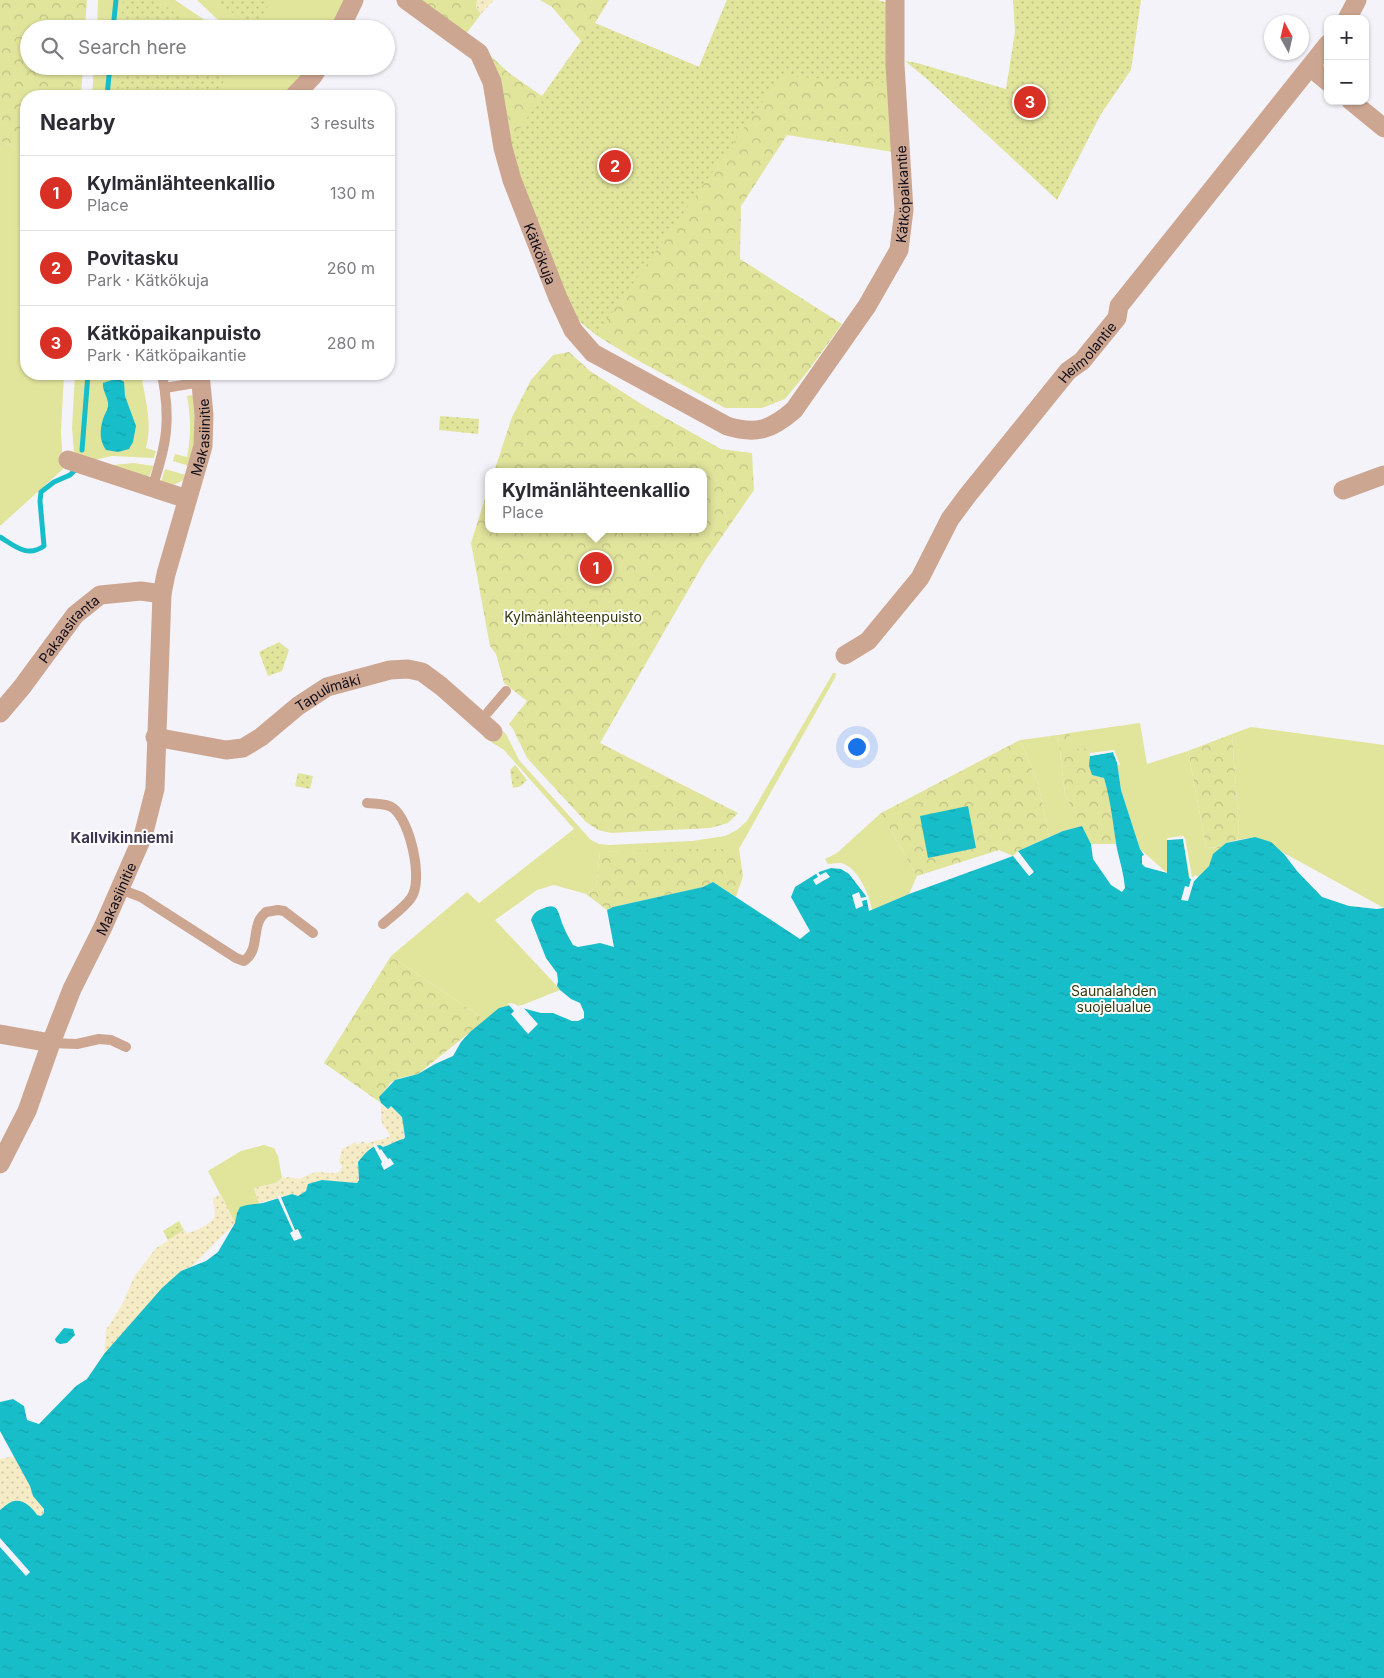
<!DOCTYPE html>
<meta charset="utf-8">
<style>
:root{--surface:#fff;--page:#f2f2f3;--text:#2b2b33;--muted:#7c7c81;--line:#e1e1e2;--accent:#d93025}
body{margin:0;font-family:Inter,sans-serif;background:var(--page);color:var(--text)}
.controls{position:absolute;right:15px;top:15px;display:grid;overflow:hidden;border-radius:10px;box-shadow:0 1px 4px #0004}
.controls button{width:45px;height:45px;display:grid;place-items:center;padding:0;border:0;border-bottom:1px solid var(--line);background:var(--surface);color:var(--text);font:25px sans-serif}
.compass{position:absolute;left:1264px;top:15px;width:45px;height:45px;border-radius:50%;background:var(--surface);box-shadow:0 1px 4px #0004;rotate:352deg}
.you{position:absolute;left:856px;top:746px;width:18px;height:18px;margin:-12px;border:4px solid #fff;border-radius:50%;background:#1a73e8;box-shadow:0 0 0 8px #1a73e833}
.badge{display:grid;place-items:center;width:32px;height:32px;border-radius:50%;background:var(--accent);color:#fff;font-size:16px;font-weight:700}
.pin{position:absolute;translate:-50% -50%;border:2px solid #fff;box-shadow:0 1px 5px #0006}
.popup{position:absolute;left:485px;top:468px;width:222px;height:65px;box-sizing:border-box;display:grid;place-content:center;border-radius:10px;background:var(--surface);filter:drop-shadow(0 1px 4px #0005);font-size:16px;white-space:nowrap;color:var(--muted)}
.popup b{font-size:19px;color:var(--text)}
.popup::after{content:'';position:absolute;left:50%;top:100%;margin-left:-10px;border:10px solid transparent;border-top-color:var(--surface)}
.list{margin:0;padding:0;list-style:none}
h2{display:flex;justify-content:space-between;align-items:center;height:65px;margin:0;padding:0 20px;font-size:21px}
h2 small{font-size:16px;font-weight:400;color:var(--muted)}
.list li{display:grid;grid-template-columns:32px 1fr auto;gap:15px;align-items:center;box-sizing:border-box;height:75px;padding:0 20px;border-top:1px solid var(--line)}
.list b{display:block;font-size:19px;white-space:nowrap}
.list p{margin:0;font-size:16px;white-space:nowrap;color:var(--muted)}
.list em{font-size:16px;font-style:normal;color:var(--muted)}
.icon{flex:none;width:28px;height:28px;fill:none;stroke:currentColor;stroke-width:2;stroke-linecap:round;stroke-linejoin:round}
.map{position:relative;flex:none;width:1384px;height:1678px;overflow:hidden}
.search{position:absolute;background:var(--surface);box-shadow:0 1px 4px #0004;left:20px;top:20px;width:375px;height:55px;display:flex;align-items:center;gap:12px;box-sizing:border-box;padding:0 18px;border-radius:28px;color:var(--muted);font-size:19px}
.panel{position:absolute;background:var(--surface);box-shadow:0 1px 4px #0004;left:20px;top:90px;width:375px;height:290px;border-radius:20px}
.map>svg:first-child{display:block}
</style>
<div class="map">
<svg width="1384" height="1678" viewBox="0 0 1384 1678">
<defs>
<pattern id="forest-crowns" width="20" height="18" patternUnits="userSpaceOnUse" patternTransform="scale(1.25)"><rect width="20" height="18" fill="#e1e49b"/><path d="M2 6a3 3 0 1 1 6 0M12 15a3 3 0 1 1 6 0" fill="none" stroke="#c0c285"/></pattern>
<pattern id="sand-dots" width="8" height="8" patternUnits="userSpaceOnUse" patternTransform="scale(1.25)"><rect width="8" height="8" fill="#f5ebc5"/><path d="M2 2h.1M6 6h.1" fill="none" stroke="#d1c8a8" stroke-width="1.8" stroke-linecap="round"/></pattern>
<pattern id="park-dots" width="8" height="8" patternUnits="userSpaceOnUse" patternTransform="scale(1.25)"><rect width="8" height="8" fill="#e1e49b"/><path d="M2 2h.1M6 6h.1" fill="none" stroke="#c0c285" stroke-width="1.8" stroke-linecap="round"/></pattern>
<pattern id="water-ripples" width="26" height="14" patternUnits="userSpaceOnUse" patternTransform="scale(1.25)"><rect width="26" height="14" fill="#17beca"/><path d="M2 4q2-2 4 0t4 0M15 11q2-2 4 0t4 0" fill="none" stroke="#14a2ad"/></pattern>
</defs>
<rect width="100%" height="100%" fill="#f5f3fa"/>
<g fill="#e1e49b">
<path d="M 98,0 L 175,0 L 218,29 L 97,29 Z"/>
<path d="M 197,0 L 347,0 L 331,29 L 233,29 L 217,19 Z"/>
<path d="M 94,66 L 273,66 L 302,74 L 283,96 L 92,96 Z"/>
<path d="M 0,141 L 26,153 L 26,374 L 64,374 L 61,431 L 63,469 L 0,526 Z"/>
<path d="M 75,374 L 141,374 C 145,398 153,424 146,448 L 156,451 L 154,458 L 112,456 L 91,461 L 82,458 L 74,452 L 72,428 Z"/>
<path d="M 193,395 L 196,437 L 189,466 L 173,461 L 175,454 L 187,457 C 191,436 191,417 187,396 Z"/>
<path d="M 134,463 L 154,466 L 148,478 L 113,466 L 113,465 Z"/>
<path d="M 165,469 L 186,475 L 184,480 L 171,486 L 161,482 Z"/>
<path d="M 833,673 L 836,673 L 835,678 L 739,849 L 600,852 L 596,887 L 586,894 L 554,885 L 537,890 L 495,920 L 557,986 L 560,990 L 485,1020 L 391,956 L 467,892 L 479,903 L 574,829 L 504,750 L 483,737 L 486,735 L 495,741 L 503,731 L 506,734 L 519,760 L 591,840 L 599,844 L 609,845 L 692,841 L 725,836 L 737,830 L 747,821 Z"/>
<path d="M 1140,723 L 1147,764 L 1188,751 L 1206,847 L 1220,848 L 1213,855 L 1209,866 L 1194,881 L 1167,873 L 1140,849 L 1121,790 L 1117,762 L 1113,752 L 1090,756 L 1089,748 L 1076,750 L 1069,733 Z"/>
<path d="M 1251,727 L 1384,745 L 1384,908 L 1255,837 L 1237,840 L 1239,830 L 1232,734 Z"/>
<path d="M 1058,735 L 1065,795 L 1082,826 L 1063,831 L 1049,837 L 1038,783 L 1020,740 Z"/>
<path d="M 881,813 L 917,876 L 909,894 L 872,910 C 869,895 860,871 844,864 C 840,862 833,864 828,864 L 825,859 L 837,853 Z"/>
<path d="M 264,1145 L 274,1148 L 278,1156 L 282,1178 L 276,1183 L 254,1188 L 259,1203 L 235,1223 L 208,1171 L 241,1151 Z"/>
</g>
<g fill="url(#forest-crowns)">
<path d="M 0,0 L 87,0 L 85,29 L 29,29 L 29,66 L 83,66 L 81,96 L 26,96 L 26,153 L 0,141 Z"/>
<path d="M 419,0 L 477,0 L 476,7 L 481,14 L 466,34 Z"/>
<path d="M 540,0 L 609,0 L 595,23 L 699,67 L 727,0 L 877,0 L 888,3 L 893,152 L 787,135 L 741,206 L 740,259 L 842,324 L 808,371 L 785,399 L 762,408 L 725,408 L 630,356 L 596,335 L 578,312 L 506,148 L 482,48 L 509,73 L 542,96 L 581,41 L 552,7 Z"/>
<path d="M 569,352 L 590,371 L 646,407 L 721,449 L 752,453 L 754,490 L 705,561 L 600,743 L 738,813 L 728,823 L 710,828 L 611,833 L 598,830 L 586,822 L 527,758 L 513,729 L 509,724 L 527,701 L 504,683 L 496,654 L 490,646 L 471,543 L 488,489 L 488,529 L 704,529 L 704,472 L 494,472 L 512,417 L 531,380 L 553,355 Z"/>
<path d="M 1069,733 L 1076,749 L 1089,748 C 1091,757 1089,766 1092,775 L 1104,778 L 1111,801 L 1116,844 L 1091,844 L 1065,795 L 1058,735 Z"/>
<path d="M 1232,734 L 1239,830 L 1237,840 L 1226,843 L 1220,848 L 1206,847 L 1188,751 Z"/>
<path d="M 1020,740 L 1038,783 L 1049,837 L 1018,851 L 1013,856 L 999,850 L 917,876 L 881,813 Z"/>
<path d="M 687,849 L 739,849 L 743,876 L 736,897 L 713,882 L 704,887 L 613,907 L 607,910 L 586,894 L 596,887 L 600,852 Z"/>
<path d="M 391,956 L 485,1020 L 418,1074 L 400,1078 L 391,1082 L 380,1097 L 381,1103 L 324,1063 Z"/>
</g>
<g fill="url(#sand-dots)">
<path d="M 477,0 L 494,0 L 481,14 L 476,6 Z"/>
<path d="M 381,1103 L 387,1109 L 391,1106 L 402,1117 L 405,1137 L 404,1139 C 396,1140 391,1145 383,1147 L 380,1145 C 370,1146 364,1155 358,1162 L 359,1180 L 357,1183 L 322,1180 L 308,1184 L 306,1191 L 298,1196 L 292,1194 L 259,1203 L 254,1188 L 276,1183 L 282,1178 L 290,1177 L 299,1179 L 315,1172 L 337,1173 L 341,1170 L 342,1166 L 339,1162 L 342,1149 L 356,1142 L 357,1145 L 364,1141 L 366,1144 C 374,1140 384,1140 390,1136 L 381,1121 Z"/>
<path d="M 221,1194 L 235,1223 L 104,1354 L 106,1330 L 122,1305 L 134,1277 L 156,1248 L 184,1230 L 187,1233 C 194,1232 214,1223 215,1215 C 215,1210 213,1203 213,1198 Z"/>
<path d="M 14,1456 L 44,1509 L 44,1513 L 41,1516 L 37,1515 L 13,1501 L 0,1510 L 0,1459 Z"/>
</g>
<g fill="url(#park-dots)">
<path d="M 123,0 L 157,0 L 198,29 L 121,29 Z"/>
<path d="M 214,0 L 271,0 L 256,29 Z"/>
<path d="M 727,0 L 877,0 L 888,3 L 890,83 L 781,76 L 596,335 L 574,317 L 506,148 L 594,23 L 699,67 Z"/>
<path d="M 1013,0 L 1141,0 L 1131,70 L 1101,114 L 1057,200 L 927,79 L 905,61 L 917,63 L 1006,89 L 1015,32 Z"/>
<path d="M 118,66 L 233,66 L 215,96 L 117,96 Z"/>
<path d="M 440,416 L 479,419 L 478,434 L 439,430 Z"/>
<path d="M 279,642 L 289,650 L 282,671 L 268,676 L 259,652 Z"/>
<path d="M 515,765 L 527,780 L 521,786 L 513,788 L 510,770 Z"/>
<path d="M 298,773 L 313,776 L 310,789 L 295,786 Z"/>
<path d="M 179,1221 L 184,1230 L 168,1240 L 163,1231 Z"/>
</g>
<g fill="url(#water-ripples)">
<path d="M 118,378 L 124,382 L 125,396 L 136,426 L 133,442 L 129,449 L 118,452 L 106,450 C 99,440 100,430 103,419 C 104,415 107,411 108,407 C 109,398 102,391 103,383 Z"/>
<path d="M 1113,752 L 1117,762 L 1121,790 L 1140,849 L 1144,855 L 1142,856 L 1142,864 L 1145,867 L 1167,873 L 1167,840 L 1183,838 L 1189,878 L 1194,881 L 1209,866 L 1213,854 L 1226,843 L 1255,837 L 1271,842 L 1284,854 L 1297,871 L 1322,897 L 1349,906 L 1377,909 L 1384,908 L 1384,1678 L 0,1678 L 0,1510 C 4,1507 9,1502 14,1501 C 23,1499 33,1508 37,1515 L 41,1516 L 44,1513 L 44,1509 L 33,1496 L 30,1486 L 0,1431 L 0,1402 L 13,1399 L 24,1406 L 27,1420 L 39,1424 L 76,1386 L 87,1379 L 104,1354 L 162,1288 L 181,1271 L 206,1261 L 218,1252 L 235,1223 L 237,1213 L 240,1207 L 247,1205 L 263,1203 L 292,1194 L 298,1196 L 306,1191 L 308,1184 L 322,1180 L 357,1183 L 359,1180 L 358,1162 C 364,1155 370,1146 380,1145 L 383,1147 C 391,1145 396,1140 404,1139 L 405,1137 L 402,1117 L 391,1106 L 388,1109 L 381,1103 L 379,1097 L 395,1080 L 418,1074 L 435,1064 L 453,1056 L 461,1042 L 470,1032 L 499,1008 L 511,1005 L 541,1013 L 553,1013 L 572,1021 L 578,1021 L 584,1018 L 584,1012 L 580,1003 L 571,999 L 560,990 L 557,986 L 558,981 L 557,973 L 546,958 L 531,920 C 533,914 536,911 542,909 C 558,901 558,912 562,923 C 565,931 569,938 573,945 L 578,947 L 600,943 L 614,947 L 607,910 L 613,907 L 703,887 L 713,882 L 800,939 L 810,931 L 791,897 L 795,887 L 819,872 L 831,868 L 841,869 L 849,874 L 866,896 L 869,911 L 909,894 L 1013,856 L 1029,876 L 1034,872 L 1018,851 L 1063,831 L 1082,826 L 1091,844 L 1093,859 L 1111,885 L 1122,892 L 1125,888 C 1124,875 1120,862 1117,849 C 1113,825 1111,801 1104,778 L 1092,775 L 1089,766 L 1090,756 Z"/>
<path d="M 968,806 L 976,848 L 928,858 L 920,816 Z"/>
<path d="M 64,1328 L 73,1329 L 75,1335 L 67,1343 L 60,1344 L 56,1342 L 55,1339 Z"/>
</g>
<g fill="#f5f3fa">
<path d="M 1114,750 L 1120,765 L 1118,765 L 1113,752 L 1090,756 L 1090,753 Z"/>
<path d="M 1183,836 L 1185,838 L 1192,877 L 1193,877 L 1196,875 L 1198,877 L 1194,881 L 1188,901 L 1181,900 L 1185,886 L 1189,887 L 1191,879 L 1190,878 L 1183,839 L 1167,840 L 1167,838 Z"/>
<path d="M 817,870 L 820,875 L 826,872 L 830,877 L 816,885 L 813,880 L 818,877 L 815,872 Z"/>
<path d="M 859,892 L 861,898 L 869,896 L 869,899 L 862,901 L 863,906 L 856,909 L 852,895 Z"/>
<path d="M 509,1003 L 515,1004 L 518,1006 L 521,1005 L 538,1024 L 528,1034 L 511,1014 L 514,1011 L 508,1004 Z"/>
<path d="M 375,1143 L 380,1150 L 381,1149 L 388,1159 L 390,1158 L 394,1164 L 384,1170 L 381,1164 L 382,1162 L 373,1145 Z"/>
<path d="M 280,1195 L 295,1230 L 298,1229 L 302,1238 L 294,1241 L 290,1233 L 293,1231 L 277,1196 Z"/>
<path d="M 0,1538 L 30,1572 L 26,1576 L 0,1547 Z"/>
</g>
<g fill="none" stroke-linecap="round" stroke-linejoin="round">
<g stroke="#17beca" stroke-width="5">
<path d="M 113,29 L 116,0"/>
<path d="M 107,96 L 110,66"/>
<path d="M 82,450 L 88,374"/>
<path d="M 0,537 C 15,546 27,558 44,546 L 40,501 L 41,492 L 54,482 L 70,475 L 75,470"/>
</g>
<g stroke="#cda692" stroke-width="10">
<path d="M 165,388 L 201,382"/>
<path d="M 152,488 C 167,443 171,420 162,374"/>
<path d="M 488,712 L 506,691"/>
<path d="M 367,803 C 374,804 387,803 393,808 C 410,820 424,881 411,898 C 405,907 391,917 383,924"/>
<path d="M 120,889 L 141,897 L 236,958 L 244,961 C 258,951 253,935 259,921 C 260,918 263,915 266,912 L 278,910 L 284,911 L 313,933"/>
<path d="M 51,1043 L 77,1044 L 99,1039 L 111,1040 L 126,1047"/>
</g>
<g stroke="#cda692" stroke-width="19">
<path id="s1" d="M 406,0 L 479,53 L 492,82 L 503,148 L 512,180 L 558,298 L 573,330 L 593,353 L 727,426 C 756,435 771,430 794,410 L 867,306 L 899,250 L 904,210 L 895,65 L 895,0"/>
<path d="M 1347,19 L 1357,0"/>
<path d="M 340,29 L 354,0"/>
<path d="M 1310,67 L 1328,82"/>
<path d="M 294,96 L 313,76 L 319,66"/>
<path d="M 1351,101 L 1384,128"/>
<path d="M 68,460 L 187,499"/>
<path d="M 1343,490 L 1384,475"/>
<path id="s2" d="M 845,655 L 868,641 L 920,578 L 950,519 L 967,496 L 1068,371 L 1082,361 L 1117,318 L 1119,306 L 1328,44"/>
<path id="s3" d="M 0,713 L 22,687 L 75,615 L 100,595 L 141,591 L 162,594"/>
<path id="s4" d="M 155,737 L 226,750 L 243,748 L 261,737 L 298,706 L 327,687 L 390,670 L 408,669 L 422,672 L 441,686 L 493,732"/>
<path d="M 0,1034 L 51,1043"/>
<path id="s5" d="M 0,1164 L 27,1111 L 51,1043 L 72,989 L 103,927 L 143,836 L 155,789 L 162,594 L 166,574 L 203,446 L 204,415 L 200,374"/>
</g>
</g>
<g text-anchor="middle" dominant-baseline="central" stroke-width="4" stroke-linejoin="round" paint-order="stroke">
<g font-size="14" fill="#100c17" stroke="#fff">
<text stroke="none"><textPath href="#s1" startOffset="888">Kätköpaikantie</textPath></text>
<text stroke="none"><textPath href="#s1" startOffset="301">Kätkökuja</textPath></text>
<text stroke="none"><textPath href="#s2" startOffset="391">Heimolantie</textPath></text>
<text stroke="none"><textPath href="#s5" startOffset="764">Makasiinitie</textPath></text>
<text stroke="none"><textPath href="#s3" startOffset="109">Pakaasiranta</textPath></text>
<text stroke="none"><textPath href="#s4" startOffset="192">Tapulimäki</textPath></text>
<text stroke="none"><textPath href="#s5" startOffset="290">Makasiinitie</textPath></text>
</g>
<g font-size="14" fill="#37380e" stroke="#fff">
<text x="573" y="616">Kylmänlähteenpuisto</text>
<text x="1114" y="990">Saunalahden<tspan x="1114" dy="16">suojelualue</tspan></text>
</g>
<g font-size="15" font-weight="bold" fill="#3e354f" stroke="#fff">
<text x="122" y="837">Kallvikinniemi</text>
</g>
</g>
</svg>
<div class="controls">
<button>+</button>
<button>−</button>
</div>
<svg class="compass" viewBox="-18 -18 36 36"><path d="M0-13l5 13h-10z" fill="#e53935"/><path d="M0 13l5-13h-10z" fill="#7c7c81"/></svg>
<div class="you"></div>
<div class="pin badge" style="left:596px;top:568px">1</div>
<div class="popup"><b>Kylmänlähteenkallio</b>Place</div>
<div class="pin badge" style="left:615px;top:166px">2</div>
<div class="pin badge" style="left:1030px;top:102px">3</div>
<div class="search"><svg class="icon" aria-label="search" viewBox="0 0 24 24"><circle cx="10" cy="10" r="6"/><path d="M15 15l6 6"/></svg>Search here</div>
<section class="panel">
<h2>Nearby<small>3 results</small></h2>
<ul class="list">
<li><span class="badge">1</span><div><b>Kylmänlähteenkallio</b><p>Place</p></div><em>130 m</em></li>
<li><span class="badge">2</span><div><b>Povitasku</b><p>Park · Kätkökuja</p></div><em>260 m</em></li>
<li><span class="badge">3</span><div><b>Kätköpaikanpuisto</b><p>Park · Kätköpaikantie</p></div><em>280 m</em></li>
</ul>
</section>
</div>
